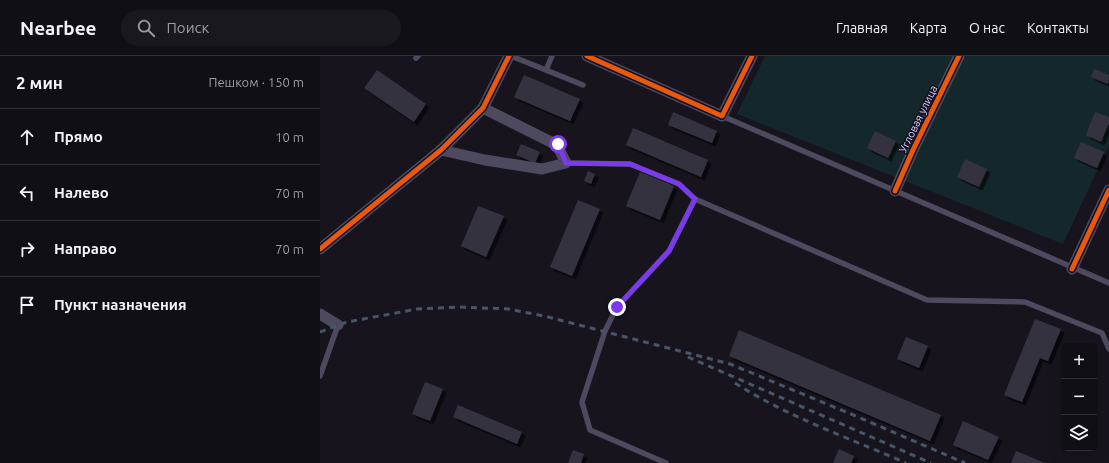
<!DOCTYPE html>
<html lang="ru">
<meta charset="utf-8">
<style>
:root{--surface:#110f16;--page:#1a181f;--text:#f1f3f6;--muted:#9c9ca1;--line:#302f35}
body{margin:0;font-family:Ubuntu,sans-serif;background:var(--page);color:var(--text)}
.controls{position:absolute;right:12px;bottom:12px;display:grid;overflow:hidden;border-radius:6px;box-shadow:0 4px 16px #0002}
.controls button{width:36px;height:36px;display:grid;place-items:center;padding:0;border:0;border-bottom:1px solid var(--line);background:var(--surface);color:var(--text);font:20px sans-serif}
.stop{position:absolute;width:12px;height:12px;margin:-9px;border:3px solid #7c3aed;border-radius:50%;background:#fff}
.stop.end{background:#7c3aed;border-color:#fff;box-shadow:0 1px 4px #0008}
.list{margin:0;padding:0;list-style:none}
h2{display:flex;justify-content:space-between;align-items:center;height:52px;margin:0;padding:0 16px;font-size:17px}
h2 small{font-size:13px;font-weight:400;color:var(--muted)}
.list li{display:grid;grid-template-columns:26px 1fr auto;gap:12px;align-items:center;box-sizing:border-box;height:56px;padding:0 16px;border-top:1px solid var(--line)}
.list b{display:block;font-size:15px;white-space:nowrap}
.list em{font-size:13px;font-style:normal;color:var(--muted)}
.icon{flex:none;width:22px;height:22px;fill:none;stroke:currentColor;stroke-width:2;stroke-linecap:round;stroke-linejoin:round}
.map{position:relative;flex:none;width:789px;height:407px;overflow:hidden}
header{display:flex;align-items:center;gap:24px;box-sizing:border-box;height:56px;padding:0 20px;background:var(--surface);border-bottom:1px solid var(--line)}
header strong{font-size:19px}
nav{display:flex;gap:22px;margin-inline-start:auto;font-size:14px}
.search{width:280px;height:36px;background:var(--page);display:flex;align-items:center;gap:10px;box-sizing:border-box;padding:0 14px;border-radius:22px;color:var(--muted);font-size:15px}
main{display:flex}
aside{flex:1;background:var(--surface)}
.map>svg:first-child{display:block}
</style>
<header>
<strong>Nearbee</strong>
<div class="search"><svg class="icon" aria-label="search" viewBox="0 0 24 24"><circle cx="10" cy="10" r="6"/><path d="M15 15l6 6"/></svg>Поиск</div>
<nav><a>Главная</a><a>Карта</a><a>О нас</a><a>Контакты</a></nav>
</header>
<main>
<aside>
<h2>2 мин<small>Пешком · 150 m</small></h2>
<ul class="list">
<li><svg class="icon" aria-label="ahead" viewBox="0 0 24 24"><path d="M12 20V5M6 11l6-6 6 6"/></svg><div><b>Прямо</b></div><em>10 m</em></li>
<li><svg class="icon" aria-label="left" viewBox="0 0 24 24"><path d="M17 20v-9H6M10 6l-5 5 5 5"/></svg><div><b>Налево</b></div><em>70 m</em></li>
<li><svg class="icon" aria-label="right" viewBox="0 0 24 24"><path d="M7 20v-9h11M14 6l5 5-5 5"/></svg><div><b>Направо</b></div><em>70 m</em></li>
<li><svg class="icon" aria-label="arrive" viewBox="0 0 24 24"><path d="M6 21V4h12l-3 4 3 4H6"/></svg><div><b>Пункт назначения</b></div></li>
</ul>
</aside>
<div class="map">
<svg width="789" height="407" viewBox="0 0 789 407">
<defs>
<filter id="shadow"><feDropShadow dx="3.5" dy="3.5" stdDeviation="0" flood-color="#0009"/></filter>
</defs>
<rect width="100%" height="100%" fill="#17141e"/>
<path fill="#14282b" d="M 445,0 L 789,0 L 789,89 L 743,188 L 417,58 Z"/>
<g fill="#363240" filter="url(#shadow)">
<path d="M 774,13 L 789,19 L 788,28 L 771,21 Z"/>
<path d="M 57,14 L 106,48 L 94,66 L 44,32 Z"/>
<path d="M 204,19 L 260,43 L 250,65 L 194,41 Z"/>
<path d="M 353,56 L 397,75 L 392,87 L 348,69 Z"/>
<path d="M 775,56 L 789,61 L 789,67 L 781,86 L 766,79 Z"/>
<path d="M 313,72 L 388,104 L 381,121 L 306,89 Z"/>
<path d="M 555,75 L 576,85 L 568,102 L 547,92 Z"/>
<path d="M 761,86 L 784,96 L 777,112 L 754,102 Z"/>
<path d="M 201,88 L 220,96 L 215,107 L 196,99 Z"/>
<path d="M 645,103 L 667,113 L 659,131 L 637,121 Z"/>
<path d="M 268,115 L 275,118 L 271,128 L 264,125 Z"/>
<path d="M 320,116 L 354,130 L 340,164 L 306,150 Z"/>
<path d="M 258,144 L 280,153 L 252,220 L 230,211 Z"/>
<path d="M 158,150 L 184,160 L 166,201 L 141,190 Z"/>
<path d="M 715,263 L 741,273 L 728,305 L 720,302 L 702,346 L 684,339 Z"/>
<path d="M 419,274 L 621,359 L 610,385 L 409,300 Z"/>
<path d="M 586,281 L 608,290 L 599,312 L 577,303 Z"/>
<path d="M 105,326 L 123,333 L 110,365 L 92,358 Z"/>
<path d="M 138,349 L 202,376 L 197,388 L 133,361 Z"/>
<path d="M 643,365 L 679,381 L 668,404 L 633,389 Z"/>
<path d="M 519,393 L 534,400 L 531,407 L 513,407 Z"/>
<path d="M 253,394 L 264,398 L 261,407 L 248,407 Z"/>
<path d="M 696,395 L 725,407 L 691,407 Z"/>
</g>
<g fill="none" stroke-linecap="round" stroke-linejoin="round">
<g stroke="#4d4a5f" stroke-width="5.5">
<path d="M 191,0 L 263,29"/>
<path d="M 96,2 L 98,0"/>
<path d="M 226,14 L 232,0"/>
<path d="M 402,60 L 789,227"/>
<path d="M 246,107 L 310,108 L 359,128 L 375,143 L 349,195 L 297,251 L 285,275 L 262,346 L 270,374 L 346,407"/>
<path d="M 375,143 L 607,244 L 705,246 L 782,277 L 789,293"/>
<path d="M 0,320 L 18,269"/>
</g>
<g stroke="#4d4a5f" stroke-width="11">
<path d="M 267,0 L 402,60 L 432,0"/>
<path d="M 121,94 L 165,104 L 222,113 L 246,107 L 237,89 L 163,52"/>
<path d="M 575,135 L 593,94 L 639,0"/>
<path d="M 0,193 L 121,94 L 163,52 L 189,0"/>
<path d="M 752,213 L 789,134"/>
<path d="M 0,258 L 18,269"/>
</g>
<g stroke="#475568" stroke-width="3" stroke-dasharray="6 5" stroke-linecap="butt">
<path d="M 0,276 L 27,266 L 97,253 L 140,251 L 188,253 L 224,260 L 410,308 L 531,358 L 645,407"/>
<path d="M 368,301 L 611,407"/>
<path d="M 415,327 C 468,361 529,382 586,407"/>
</g>
<g stroke="#150f23" stroke-width="8">
<g id="cycleway">
<path d="M 267,0 L 402,60 L 432,0"/>
<path d="M 575,135 L 593,94 L 639,0"/>
<path d="M 0,193 L 121,94 L 163,52 L 189,0"/>
<path d="M 752,213 L 789,134"/>
</g>
</g>
<use href="#cycleway" stroke="#e8590c" stroke-width="5"/>
</g>
<g fill="none" stroke-linecap="round" stroke-linejoin="round">
<path stroke="#7c3aed" stroke-width="5" d="M 238,88 L 246,107 L 310,108 L 359,128 L 375,143 L 349,195 L 297,251"/>
</g>
<g text-anchor="middle" dominant-baseline="central" stroke-width="3" stroke-linejoin="round" paint-order="stroke">
<g font-size="11" fill="#ddd4fd" stroke="#150f23">
<text transform="translate(598 63) rotate(-64)">Угловая улица</text>
</g>
</g>
</svg>
<div class="controls">
<button>+</button>
<button>−</button>
<button><svg class="icon" aria-label="layers" viewBox="0 0 24 24"><path d="M12 4l9 5-9 5-9-5zM3 14l9 5 9-5"/></svg></button>
</div>
<div class="stop" style="left:238px;top:88px"></div>
<div class="stop end" style="left:297px;top:251px"></div>
</div>
</main>
